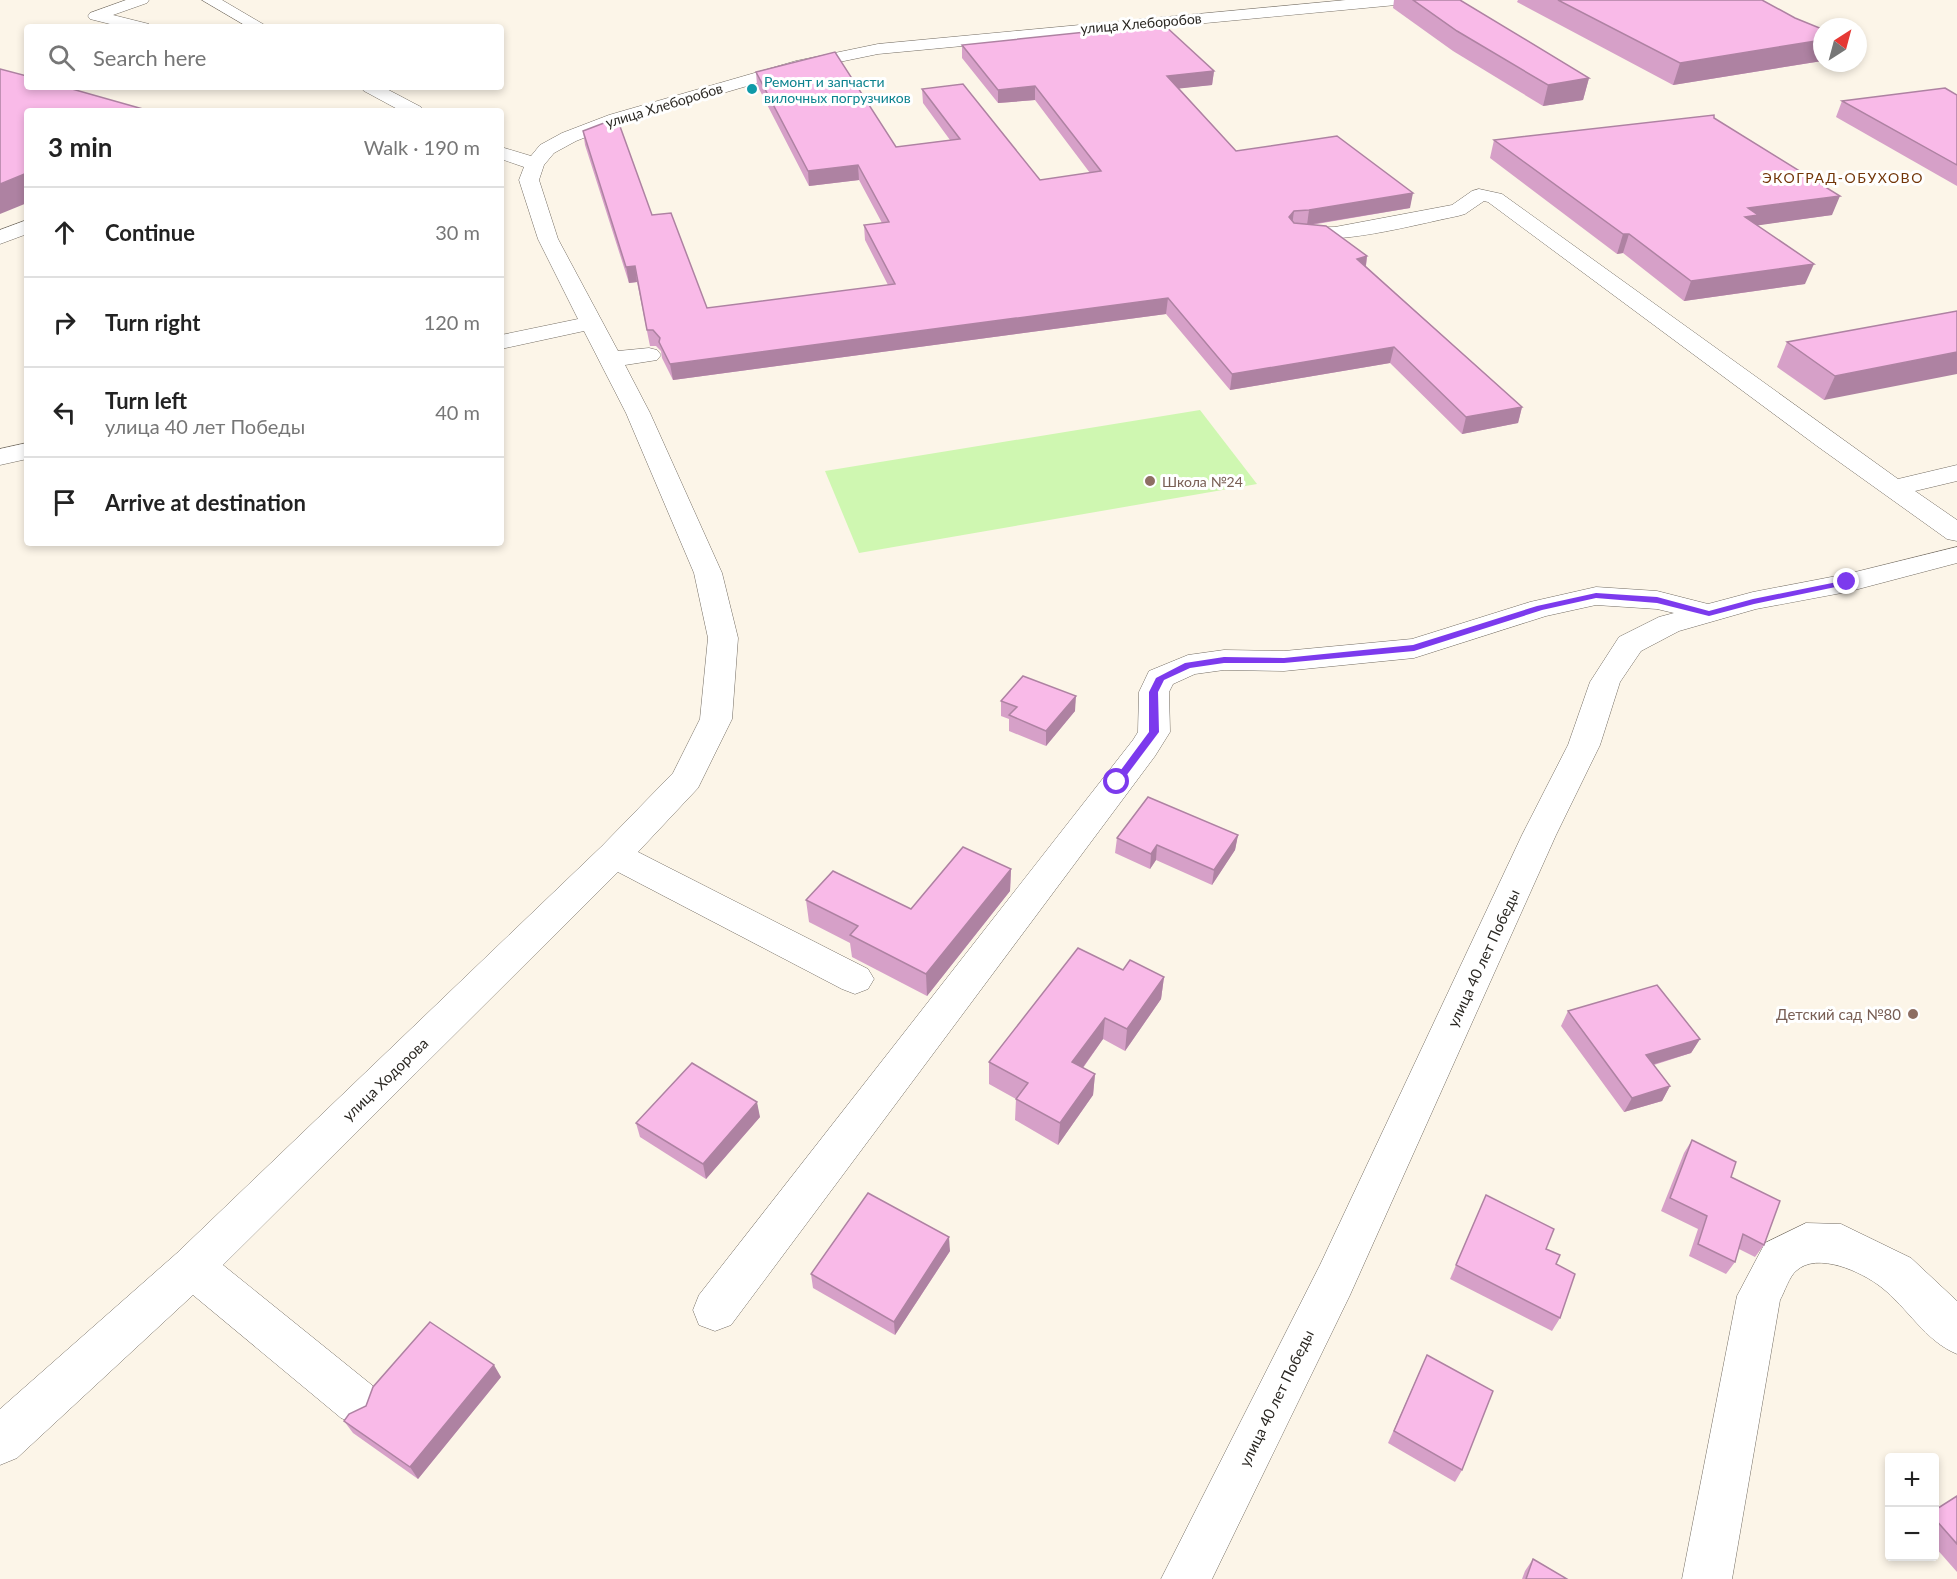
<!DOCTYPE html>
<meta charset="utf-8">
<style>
:root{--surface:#fff;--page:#f6f6f6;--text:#222;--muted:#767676;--line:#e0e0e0}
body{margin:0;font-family:Lato,sans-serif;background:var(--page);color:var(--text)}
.controls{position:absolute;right:18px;bottom:18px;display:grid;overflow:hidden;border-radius:6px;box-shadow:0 3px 9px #0003}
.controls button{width:54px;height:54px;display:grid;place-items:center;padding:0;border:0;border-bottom:2px solid var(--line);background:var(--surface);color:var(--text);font:30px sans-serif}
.compass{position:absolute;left:1813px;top:18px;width:54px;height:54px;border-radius:50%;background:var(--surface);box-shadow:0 3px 9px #0003;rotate:36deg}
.stop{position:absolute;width:18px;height:18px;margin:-14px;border:4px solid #7c3aed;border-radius:50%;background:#fff}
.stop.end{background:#7c3aed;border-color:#fff;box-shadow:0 2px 6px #0008}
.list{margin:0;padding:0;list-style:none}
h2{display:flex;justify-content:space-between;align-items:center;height:78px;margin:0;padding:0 24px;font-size:26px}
h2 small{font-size:20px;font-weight:400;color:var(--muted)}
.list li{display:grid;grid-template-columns:39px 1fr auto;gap:18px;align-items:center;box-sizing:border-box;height:90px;padding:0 24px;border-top:2px solid var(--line)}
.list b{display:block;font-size:22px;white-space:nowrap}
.list p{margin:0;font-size:20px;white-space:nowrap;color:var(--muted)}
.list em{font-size:20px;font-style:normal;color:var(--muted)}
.icon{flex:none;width:33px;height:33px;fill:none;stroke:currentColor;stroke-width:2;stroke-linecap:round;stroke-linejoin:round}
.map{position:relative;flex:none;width:1957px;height:1579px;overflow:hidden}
.search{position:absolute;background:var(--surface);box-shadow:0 3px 9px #0003;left:24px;top:24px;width:480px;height:66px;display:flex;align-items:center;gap:15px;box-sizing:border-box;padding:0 21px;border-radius:6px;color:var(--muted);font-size:22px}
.panel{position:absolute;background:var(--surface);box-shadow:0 3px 9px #0003;left:24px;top:108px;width:480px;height:438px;border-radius:6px}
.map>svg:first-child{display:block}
</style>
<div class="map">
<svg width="1957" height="1579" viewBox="0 0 1957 1579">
<rect width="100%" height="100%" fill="#fcf5e8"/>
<path fill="#cff7b1" d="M 1200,410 L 1257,484 L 859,553 L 825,471 Z"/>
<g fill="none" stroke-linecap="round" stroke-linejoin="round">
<g stroke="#746d63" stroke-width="1">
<g id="minor">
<path d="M 126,0 L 149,0 L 147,3 L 113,15 L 149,24 L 151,27 L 122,27 L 90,19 L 88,16 L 90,13 Z"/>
<path d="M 202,0 L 222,0 L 268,27 L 248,27 Z"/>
<path d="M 1346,0 L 1404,0 L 1396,5 L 878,54 L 805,69 L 621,123 L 576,141 L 554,153 L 544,165 L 539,180 L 558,239 L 618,351 L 649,348 L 657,350 L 661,355 L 657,360 L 625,365 L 650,413 L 722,573 L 738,638 L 732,719 L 698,788 L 638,852 L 868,969 L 874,979 L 868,989 L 855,994 L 842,989 L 618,872 L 223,1265 L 373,1386 L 380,1402 L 373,1418 L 357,1425 L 341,1418 L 193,1295 L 17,1458 L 0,1465 L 0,1409 L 177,1253 L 602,846 L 673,773 L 700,719 L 708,638 L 694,573 L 626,413 L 584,331 L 501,349 L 501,335 L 578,319 L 538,239 L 519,180 L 524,167 L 501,159 L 501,147 L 531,156 L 540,145 L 562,133 L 609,115 L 796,61 L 878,44 Z"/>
<path d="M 361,87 L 383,87 L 421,107 L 424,111 L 401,111 L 364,91 Z"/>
<path d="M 1479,189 L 1502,194 L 1898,479 L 1957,465 L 1957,481 L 1915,491 L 1957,520 L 1957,541 L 1947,539 L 1817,446 L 1488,202 L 1484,201 L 1465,214 L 1458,216 C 1413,225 1335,247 1292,236 L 1289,232 L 1292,228 L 1335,227 L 1452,205 L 1472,191 Z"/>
<path d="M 27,220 L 27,234 L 0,244 L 0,230 Z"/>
<path d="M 27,443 L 27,459 L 0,465 L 0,449 Z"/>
<path d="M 1957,547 L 1957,563 L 1847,592 L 1756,609 L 1679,631 L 1641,651 L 1620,682 L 1600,745 L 1556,835 L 1350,1295 L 1212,1579 L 1161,1579 L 1320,1265 L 1522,835 L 1568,745 L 1590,682 L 1619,637 L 1659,617 L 1674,613 L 1657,609 L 1596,605 L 1546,616 L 1414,658 L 1284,671 L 1224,670 L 1195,674 L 1173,684 L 1169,692 L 1170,732 L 1155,756 L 731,1325 L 715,1331 L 699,1325 L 693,1310 L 699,1295 L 1133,740 L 1138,732 L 1139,692 L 1149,671 L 1188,655 L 1224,650 L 1284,651 L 1412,639 L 1530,602 L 1596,587 L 1657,591 L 1708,604 L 1753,592 L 1847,574 Z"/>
<path d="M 1806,1223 L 1841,1224 L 1911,1258 L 1957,1301 L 1957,1354 C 1925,1341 1908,1308 1881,1287 C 1862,1272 1817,1251 1796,1271 C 1789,1277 1785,1291 1780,1300 L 1732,1579 L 1682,1579 L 1737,1296 L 1765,1243 Z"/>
</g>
</g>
<use href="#minor" fill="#fff" fill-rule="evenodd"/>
</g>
<g fill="#d6a0c8">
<path d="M 1394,0 L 1460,0 L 1589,78 L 1583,100 L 1543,106 L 1453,51 L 1393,8 Z"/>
<path d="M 1518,0 L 1762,0 L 1795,18 L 1822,29 L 1822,61 L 1673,85 L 1517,2 Z"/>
<path d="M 962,45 L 1214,71 L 1212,85 L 1179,88 L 1236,151 L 1410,208 L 1311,225 L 1367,256 L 1366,266 L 1522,407 L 1518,423 L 1462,434 L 1390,363 L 1230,390 L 1166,314 L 673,380 L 662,358 L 661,351 L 656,346 L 650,346 L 637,282 L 629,283 L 585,145 L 583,131 L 652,215 L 707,308 L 888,285 L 865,240 L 864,225 L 882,223 L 859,180 L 809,186 L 757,85 L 756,72 L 896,147 L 950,140 L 923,103 L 922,89 L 1040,180 L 1090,173 L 1035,100 L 998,103 L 962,58 Z"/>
<path d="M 1957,95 L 1957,186 L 1836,117 L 1842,101 Z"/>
<path d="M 1714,118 L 1832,215 L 1757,225 L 1805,284 L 1684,301 L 1623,253 L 1617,254 L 1490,158 L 1494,140 Z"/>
<path d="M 1957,311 L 1824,400 L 1777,367 L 1787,342 Z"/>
<path d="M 1001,701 L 1075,711 L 1046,746 L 1009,731 L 1009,719 L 1001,716 Z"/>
<path d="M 1238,835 L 1235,850 L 1212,885 L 1156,860 L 1150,869 L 1115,853 L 1117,838 Z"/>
<path d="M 1011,869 L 1010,891 L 927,996 L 852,957 L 850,943 L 809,922 L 806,900 L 911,909 Z"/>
<path d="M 1123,970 L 1164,977 L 1161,999 L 1125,1051 L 1103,1039 L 1083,1068 L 1095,1074 L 1093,1095 L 1058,1145 L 1015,1120 L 1016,1099 L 989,1084 L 989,1062 Z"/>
<path d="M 1568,1011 L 1700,1039 L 1691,1053 L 1654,1065 L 1670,1086 L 1662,1101 L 1624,1112 L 1561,1026 Z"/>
<path d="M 760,1117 L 706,1179 L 640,1137 L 636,1123 Z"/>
<path d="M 1692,1140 L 1731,1177 L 1764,1245 L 1755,1257 L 1739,1249 L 1735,1262 L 1726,1274 L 1689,1256 L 1698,1229 L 1661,1211 L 1684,1153 Z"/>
<path d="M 1486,1195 L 1556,1264 L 1560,1318 L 1552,1331 L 1450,1279 Z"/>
<path d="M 950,1251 L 895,1335 L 813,1288 L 811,1274 Z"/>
<path d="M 1427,1355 L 1462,1470 L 1455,1482 L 1388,1443 Z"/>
<path d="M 501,1377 L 418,1479 L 353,1433 L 344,1421 Z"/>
<path d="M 1957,1496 L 1957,1572 L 1935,1547 L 1935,1510 Z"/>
<path d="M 1533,1559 L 1567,1579 L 1522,1579 L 1525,1571 Z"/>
</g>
<g fill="#ae82a2">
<path d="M 1822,40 L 1822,61 L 1673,85 L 1680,63 Z"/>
<path d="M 1214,71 L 1212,85 L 1166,90 L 1167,76 Z"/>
<path d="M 1589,78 L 1583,100 L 1543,106 L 1548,85 Z"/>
<path d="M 1035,86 L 1035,100 L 998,103 L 998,90 Z"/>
<path d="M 858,165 L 859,180 L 809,186 L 808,171 Z"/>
<path d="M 27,173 L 27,203 L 0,214 L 0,184 Z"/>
<path d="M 1413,193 L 1410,208 L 1307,225 L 1309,210 Z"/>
<path d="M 1840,196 L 1832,215 L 1754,226 L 1738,236 L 1748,208 Z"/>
<path d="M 1294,211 L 1292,226 L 1289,217 Z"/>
<path d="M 1623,234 L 1629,234 L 1623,253 L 1617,254 Z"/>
<path d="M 1367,256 L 1365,272 L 1357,259 Z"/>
<path d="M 1814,264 L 1805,284 L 1684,301 L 1691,281 Z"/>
<path d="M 635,266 L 637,282 L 629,283 L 626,267 Z"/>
<path d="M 1168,298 L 1166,314 L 673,380 L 670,364 Z"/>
<path d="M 1394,347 L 1390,363 L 1230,390 L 1232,374 Z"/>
<path d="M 1957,352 L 1957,374 L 1824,400 L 1835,376 Z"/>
<path d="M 1522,407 L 1518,423 L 1462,434 L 1466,417 Z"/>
<path d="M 1076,696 L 1075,711 L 1046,746 L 1046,731 Z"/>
<path d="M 1238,835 L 1235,850 L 1212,885 L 1214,870 Z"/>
<path d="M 1157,845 L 1156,860 L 1150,869 L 1151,854 Z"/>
<path d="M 1011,869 L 1010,891 L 927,996 L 926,974 Z"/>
<path d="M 1164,977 L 1161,999 L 1125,1051 L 1127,1029 Z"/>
<path d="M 1105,1018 L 1103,1039 L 1071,1084 L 1072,1062 Z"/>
<path d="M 1700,1039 L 1691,1053 L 1638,1069 L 1646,1055 Z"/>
<path d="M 1095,1074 L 1093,1095 L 1058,1145 L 1060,1123 Z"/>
<path d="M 1670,1086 L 1662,1101 L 1624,1112 L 1632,1098 Z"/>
<path d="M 757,1102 L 760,1117 L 706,1179 L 703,1164 Z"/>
<path d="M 949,1237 L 950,1251 L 895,1335 L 894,1322 Z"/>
<path d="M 494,1365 L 501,1377 L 418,1479 L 410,1467 Z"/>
</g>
<g fill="#f9bae8" stroke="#ae82a2" stroke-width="1.5">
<path d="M 1413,0 L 1460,0 L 1589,78 L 1548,85 L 1457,31 Z"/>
<path d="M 1558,0 L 1762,0 L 1795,18 L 1822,29 L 1822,40 L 1680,63 Z"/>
<path d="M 1163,24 L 1214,71 L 1167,76 L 1236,151 L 1337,136 L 1413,193 L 1309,210 L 1294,211 L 1289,217 L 1294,223 L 1326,226 L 1367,256 L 1357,259 L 1522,407 L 1466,417 L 1394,347 L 1232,374 L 1168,298 L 670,364 L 659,342 L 660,338 L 653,330 L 647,330 L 635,266 L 626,267 L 583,131 L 617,118 L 652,215 L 671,213 L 707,308 L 895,284 L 864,225 L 889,222 L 858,165 L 808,171 L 756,72 L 835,52 L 896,147 L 960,139 L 922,89 L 963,84 L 1040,180 L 1101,171 L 1035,86 L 998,90 L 962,45 Z"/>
<path d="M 0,69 L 27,76 L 27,87 L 65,87 L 150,111 L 27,111 L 27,173 L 0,184 Z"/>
<path d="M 1945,88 L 1957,95 L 1957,165 L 1842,101 Z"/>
<path d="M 1714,115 L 1714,118 L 1840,196 L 1748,208 L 1758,215 L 1745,217 L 1814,264 L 1691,281 L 1629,234 L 1623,234 L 1494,140 Z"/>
<path d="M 1957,311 L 1957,352 L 1835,376 L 1787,342 Z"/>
<path d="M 1023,676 L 1076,696 L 1046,731 L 1009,715 L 1017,707 L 1001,701 Z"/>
<path d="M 1148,797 L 1238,835 L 1214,870 L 1157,845 L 1151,854 L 1117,838 Z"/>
<path d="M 963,847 L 1011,869 L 926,974 L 850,935 L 858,926 L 806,900 L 833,871 L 911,909 Z"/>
<path d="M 1078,948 L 1123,970 L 1130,960 L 1164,977 L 1127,1029 L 1105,1018 L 1072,1062 L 1095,1074 L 1060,1123 L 1016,1099 L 1028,1083 L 989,1062 Z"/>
<path d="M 1657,985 L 1700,1039 L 1646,1055 L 1670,1086 L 1632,1098 L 1568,1011 Z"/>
<path d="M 692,1063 L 757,1102 L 703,1164 L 636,1123 Z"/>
<path d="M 1692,1140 L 1736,1162 L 1731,1177 L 1780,1201 L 1764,1245 L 1743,1234 L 1735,1262 L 1698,1244 L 1707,1216 L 1670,1198 Z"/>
<path d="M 868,1193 L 949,1237 L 894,1322 L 811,1274 Z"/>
<path d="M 1486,1195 L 1554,1229 L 1546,1249 L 1560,1255 L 1556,1264 L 1575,1274 L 1560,1318 L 1456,1265 Z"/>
<path d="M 430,1322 L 494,1365 L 410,1467 L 344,1421 L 349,1414 L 366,1406 L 373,1387 Z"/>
<path d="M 1427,1355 L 1493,1391 L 1462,1470 L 1394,1431 Z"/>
<path d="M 1957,1496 L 1957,1544 L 1935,1519 L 1935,1510 Z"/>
<path d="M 1533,1559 L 1567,1579 L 1526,1579 Z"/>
</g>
<path fill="#7c3aed" d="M 1847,580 L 1850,581 L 1850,584 L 1754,604 L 1709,616 L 1657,603 L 1596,598 L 1542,610 L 1414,651 L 1284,663 L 1224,663 L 1190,668 L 1164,680 L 1158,692 L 1159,732 L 1120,784 L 1117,785 L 1112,782 L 1149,732 L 1149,692 L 1156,678 L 1185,663 L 1224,657 L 1284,658 L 1413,645 L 1537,606 L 1596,593 L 1657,597 L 1709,611 L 1753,599 Z"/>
<circle fill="#0f9aa8" stroke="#fff" stroke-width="2" cx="752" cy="89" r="6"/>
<g fill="#8d6e63" stroke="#fff" stroke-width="2">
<circle cx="1150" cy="481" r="6"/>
<circle cx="1913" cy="1014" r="6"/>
</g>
<g text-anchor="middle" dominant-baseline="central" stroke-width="6" stroke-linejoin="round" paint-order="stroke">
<g font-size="14" fill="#2a2722" stroke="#fff">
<text transform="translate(1141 23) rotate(-5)">улица Хлеборобов</text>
<text transform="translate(664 105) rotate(-17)">улица Хлеборобов</text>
</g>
<g font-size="14" fill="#0d838f" stroke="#fff" text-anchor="start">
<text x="764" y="81">Ремонт и запчасти<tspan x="764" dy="16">вилочных погрузчиков</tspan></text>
</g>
<g font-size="14" letter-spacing="1.5" fill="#723508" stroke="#fff">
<text x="1843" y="177">ЭКОГРАД-ОБУХОВО</text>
</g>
<g font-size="14" fill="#785e54" stroke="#fff" text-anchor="start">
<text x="1162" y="481">Школа №24</text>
</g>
<g font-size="15" fill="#2a2722" stroke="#fff">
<text transform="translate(1483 958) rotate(-65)">улица 40 лет Победы</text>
<text transform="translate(385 1079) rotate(-44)">улица Ходорова</text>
<text transform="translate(1276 1398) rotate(-64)">улица 40 лет Победы</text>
</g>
<g font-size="15" fill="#785e54" stroke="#fff" text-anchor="end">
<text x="1901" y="1014">Детский сад №80</text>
</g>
</g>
</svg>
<div class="controls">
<button>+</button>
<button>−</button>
</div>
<svg class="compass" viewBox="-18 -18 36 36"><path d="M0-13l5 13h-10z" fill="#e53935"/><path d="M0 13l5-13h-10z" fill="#767676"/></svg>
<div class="stop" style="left:1117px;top:782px"></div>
<div class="stop end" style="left:1847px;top:582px"></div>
<div class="search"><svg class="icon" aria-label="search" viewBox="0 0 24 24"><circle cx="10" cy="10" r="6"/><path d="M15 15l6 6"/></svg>Search here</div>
<section class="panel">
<h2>3 min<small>Walk · 190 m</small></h2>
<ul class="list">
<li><svg class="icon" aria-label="ahead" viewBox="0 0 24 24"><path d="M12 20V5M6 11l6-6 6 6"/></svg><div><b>Continue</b></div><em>30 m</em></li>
<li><svg class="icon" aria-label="right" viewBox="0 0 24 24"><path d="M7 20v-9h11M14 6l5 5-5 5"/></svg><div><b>Turn right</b></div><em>120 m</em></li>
<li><svg class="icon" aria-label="left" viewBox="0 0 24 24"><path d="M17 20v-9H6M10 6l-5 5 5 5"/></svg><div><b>Turn left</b><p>улица 40 лет Победы</p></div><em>40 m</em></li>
<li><svg class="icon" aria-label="arrive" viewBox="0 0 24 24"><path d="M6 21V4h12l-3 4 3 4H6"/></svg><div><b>Arrive at destination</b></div></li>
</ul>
</section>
</div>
